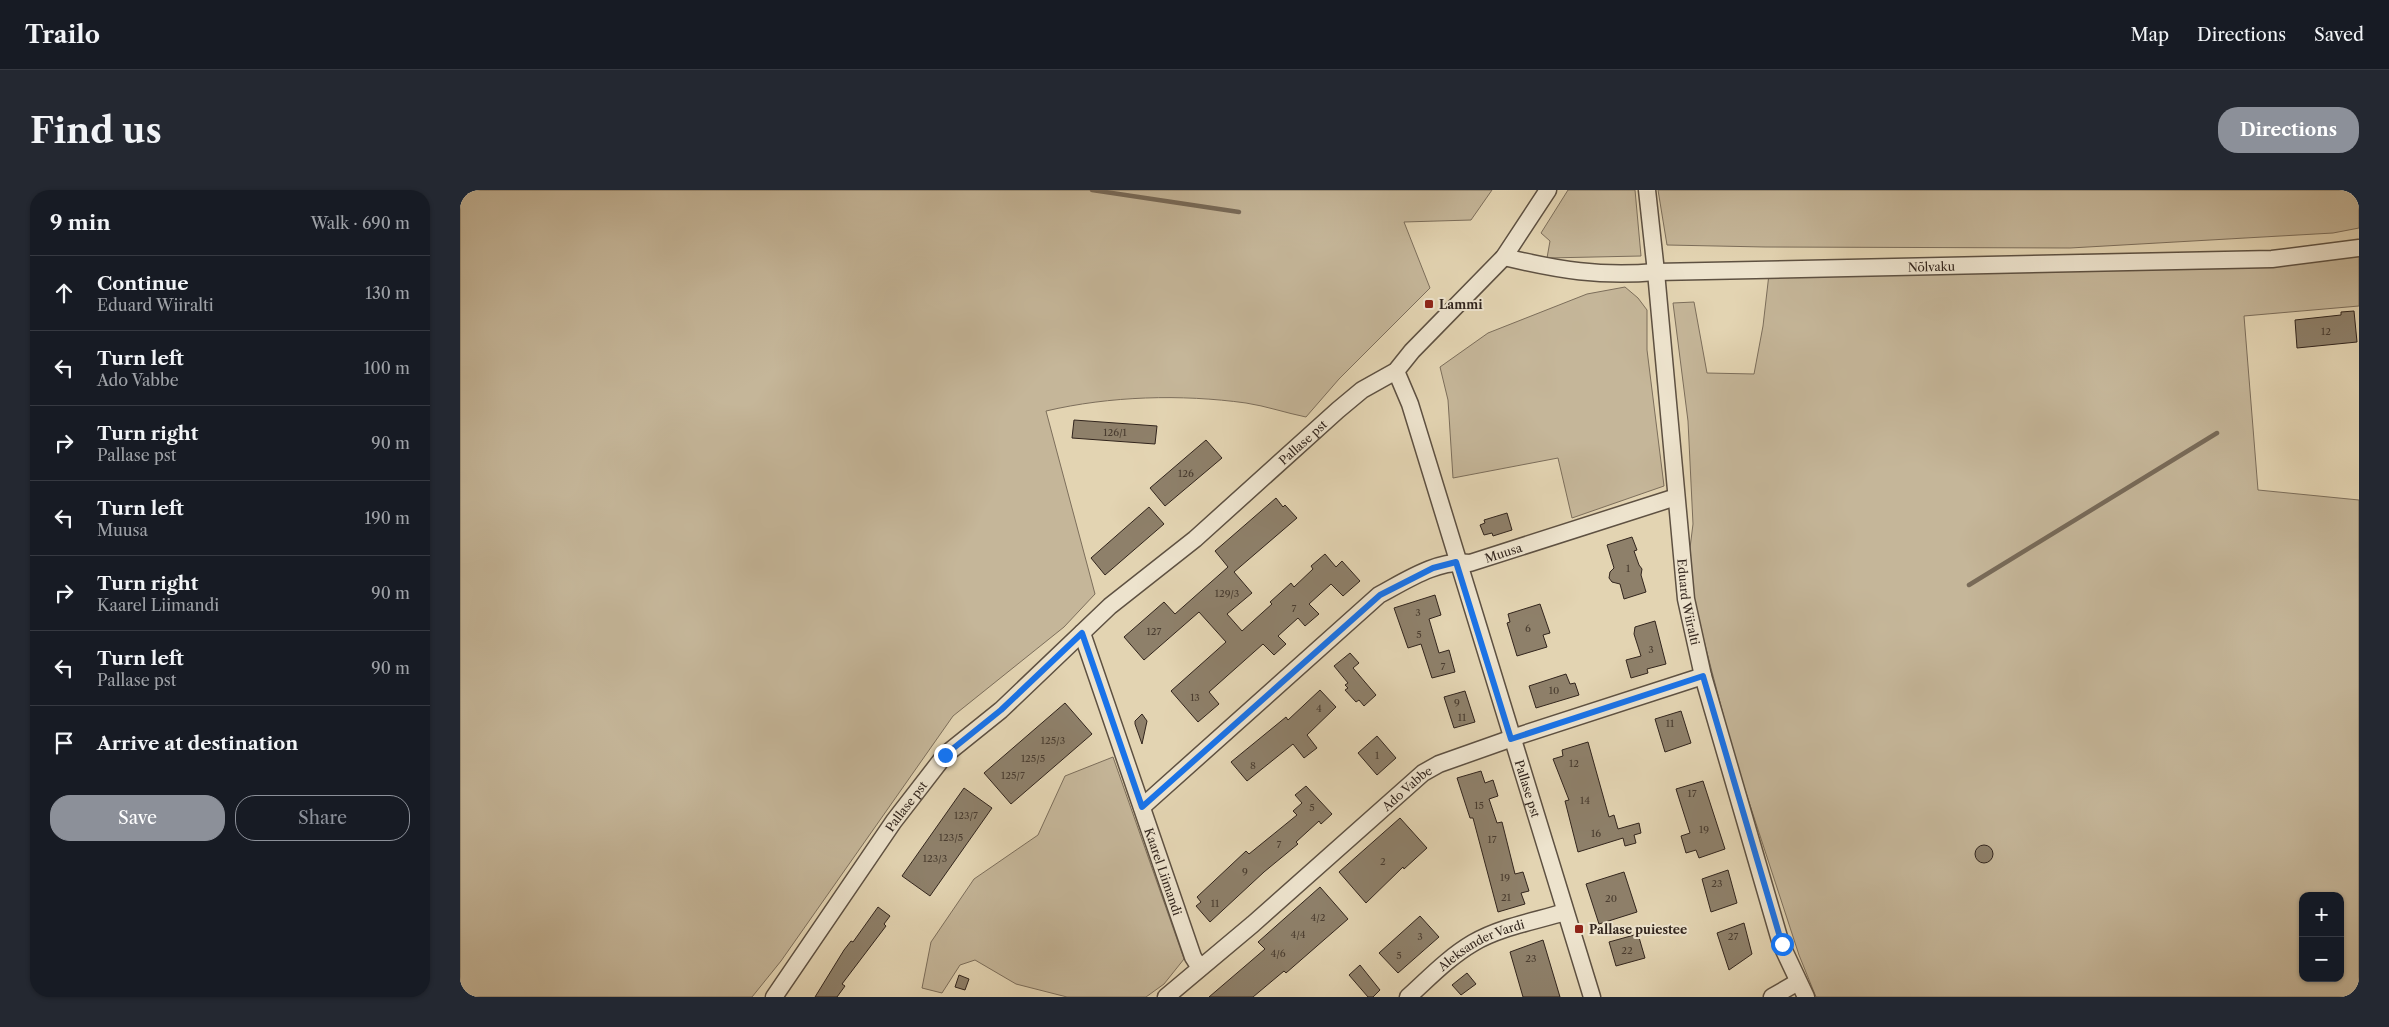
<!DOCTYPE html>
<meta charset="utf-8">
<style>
:root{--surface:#171b24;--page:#242831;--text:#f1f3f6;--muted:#9ea1a6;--line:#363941;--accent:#8c9099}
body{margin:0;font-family:"Libre Caslon Text",serif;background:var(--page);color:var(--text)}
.controls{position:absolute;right:15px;bottom:15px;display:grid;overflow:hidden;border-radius:10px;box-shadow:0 1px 4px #0004}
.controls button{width:45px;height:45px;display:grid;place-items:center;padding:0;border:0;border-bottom:1px solid var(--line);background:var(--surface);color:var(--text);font:25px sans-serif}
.stop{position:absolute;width:15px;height:15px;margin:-11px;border:4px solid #1a73e8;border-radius:50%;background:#fff}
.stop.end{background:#1a73e8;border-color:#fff;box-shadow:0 1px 5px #0008}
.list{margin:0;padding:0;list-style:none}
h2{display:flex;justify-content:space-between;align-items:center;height:65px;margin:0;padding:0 20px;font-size:21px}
h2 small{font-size:16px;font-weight:400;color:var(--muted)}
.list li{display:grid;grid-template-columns:32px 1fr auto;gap:15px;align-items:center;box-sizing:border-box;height:75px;padding:0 20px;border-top:1px solid var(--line)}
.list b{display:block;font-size:19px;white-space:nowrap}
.list p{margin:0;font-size:16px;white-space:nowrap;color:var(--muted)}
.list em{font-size:16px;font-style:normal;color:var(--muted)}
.actions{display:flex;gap:10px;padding:15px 20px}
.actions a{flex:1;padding:11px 0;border:1px solid var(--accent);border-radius:20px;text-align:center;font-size:18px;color:var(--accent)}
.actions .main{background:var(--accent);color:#fff}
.icon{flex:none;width:28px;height:28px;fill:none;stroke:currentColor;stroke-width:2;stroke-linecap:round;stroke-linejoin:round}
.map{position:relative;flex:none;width:1899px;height:807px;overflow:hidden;border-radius:20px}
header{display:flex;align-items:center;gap:30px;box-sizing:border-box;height:70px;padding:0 25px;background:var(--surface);border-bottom:1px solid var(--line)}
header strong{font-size:24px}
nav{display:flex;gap:28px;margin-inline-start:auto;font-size:18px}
.intro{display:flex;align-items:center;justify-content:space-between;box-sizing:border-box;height:120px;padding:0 30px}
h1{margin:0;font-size:35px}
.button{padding:12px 22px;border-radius:20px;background:var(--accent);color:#fff;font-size:18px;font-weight:700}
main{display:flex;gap:30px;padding:0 30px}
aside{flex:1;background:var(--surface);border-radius:20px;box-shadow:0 1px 4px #0004}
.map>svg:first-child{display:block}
</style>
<header>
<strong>Trailo</strong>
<nav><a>Map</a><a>Directions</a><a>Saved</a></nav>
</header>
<div class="intro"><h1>Find us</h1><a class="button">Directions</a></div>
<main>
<aside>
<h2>9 min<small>Walk · 690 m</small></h2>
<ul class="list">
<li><svg class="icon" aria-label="ahead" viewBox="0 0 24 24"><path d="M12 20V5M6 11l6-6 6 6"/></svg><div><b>Continue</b><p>Eduard Wiiralti</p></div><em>130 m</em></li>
<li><svg class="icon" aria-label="left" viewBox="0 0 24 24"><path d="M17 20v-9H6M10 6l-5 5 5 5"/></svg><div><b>Turn left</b><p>Ado Vabbe</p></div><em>100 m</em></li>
<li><svg class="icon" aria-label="right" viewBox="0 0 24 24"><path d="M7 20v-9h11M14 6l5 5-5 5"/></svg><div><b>Turn right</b><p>Pallase pst</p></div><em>90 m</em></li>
<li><svg class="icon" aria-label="left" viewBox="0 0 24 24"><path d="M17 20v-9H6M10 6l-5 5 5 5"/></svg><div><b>Turn left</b><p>Muusa</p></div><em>190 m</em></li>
<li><svg class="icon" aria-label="right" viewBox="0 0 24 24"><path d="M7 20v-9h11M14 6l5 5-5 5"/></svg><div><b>Turn right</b><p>Kaarel Liimandi</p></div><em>90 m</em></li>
<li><svg class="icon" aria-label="left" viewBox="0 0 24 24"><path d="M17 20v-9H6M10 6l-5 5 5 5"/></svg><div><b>Turn left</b><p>Pallase pst</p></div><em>90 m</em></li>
<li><svg class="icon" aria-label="arrive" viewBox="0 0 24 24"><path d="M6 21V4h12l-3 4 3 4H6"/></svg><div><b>Arrive at destination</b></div></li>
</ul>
<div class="actions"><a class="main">Save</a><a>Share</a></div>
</aside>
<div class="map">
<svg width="1899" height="807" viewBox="0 0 1899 807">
<rect width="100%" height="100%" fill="#e3d4b2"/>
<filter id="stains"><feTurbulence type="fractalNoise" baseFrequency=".004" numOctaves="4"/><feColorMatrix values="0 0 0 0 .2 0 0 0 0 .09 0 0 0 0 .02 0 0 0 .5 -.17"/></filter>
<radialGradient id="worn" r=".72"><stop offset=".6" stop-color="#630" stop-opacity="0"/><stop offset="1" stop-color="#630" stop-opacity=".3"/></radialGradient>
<g fill="#c5b699" stroke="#7c6e5b" fill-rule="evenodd">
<path d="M 0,0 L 1032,0 L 1011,30 L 944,32 L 970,98 L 879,189 L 846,227 C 826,223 806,216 786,213 C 721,204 650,206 586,221 L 635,404 L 604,437 L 493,526 L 321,771 L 292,807 L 0,807 Z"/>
<path d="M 1108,0 L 1175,0 L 1181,66 L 1087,68 L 1090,51 L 1081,43 Z"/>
<path d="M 1198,0 L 1899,0 L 1899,38 L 1873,43 L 1610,58 L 1305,57 L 1207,55 Z"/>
<path d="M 1899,58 L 1899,116 L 1784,126 L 1798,300 L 1899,310 L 1899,807 L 1356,807 L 1339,765 L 1274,566 L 1233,409 L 1230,358 L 1233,334 L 1228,231 L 1213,113 L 1234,112 L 1247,183 L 1294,184 L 1303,136 L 1309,84 ZM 1843,706 L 1880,706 L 1880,788 L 1843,788 Z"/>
<path d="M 1165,97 L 1178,108 L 1187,120 L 1187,160 L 1204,296 L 1112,328 L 1098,268 L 993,288 L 988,210 L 980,177 L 1028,143 L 1127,104 Z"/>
<path d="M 653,567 L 724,769 L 704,794 L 686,807 L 607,807 L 556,794 L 515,770 L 500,775 L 482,803 L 462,798 L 471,752 L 514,689 L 578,645 L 605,586 Z"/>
</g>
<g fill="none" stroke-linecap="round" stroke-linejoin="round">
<g stroke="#786a58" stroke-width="4.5">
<path d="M 632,0 L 779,22"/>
<path d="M 1509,395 L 1757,243"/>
</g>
</g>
<g fill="#8e806a" stroke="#32251d">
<path d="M 1894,121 L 1897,152 L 1837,158 L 1835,130 L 1881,125 L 1881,122 Z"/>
<path d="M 614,230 L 697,236 L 695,254 L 612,248 Z"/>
<path d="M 746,250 L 762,268 L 705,316 L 690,298 Z"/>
<path d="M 816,308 L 823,317 L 825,315 L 837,328 L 774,382 L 792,403 L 767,424 L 782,441 L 812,414 L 810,412 L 831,393 L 834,397 L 853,379 L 851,376 L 865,364 L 876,377 L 882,371 L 900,391 L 883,406 L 871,394 L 849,414 L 859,424 L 845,436 L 838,428 L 818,446 L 826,454 L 814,465 L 803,454 L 749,502 L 759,514 L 738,532 L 711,501 L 766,452 L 739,422 L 684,470 L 664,447 L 704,412 L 715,424 L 768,377 L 755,361 Z"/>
<path d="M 689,317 L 704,334 L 645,385 L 631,368 Z"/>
<path d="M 1047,323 L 1052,340 L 1033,346 L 1032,343 L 1024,345 L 1020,335 L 1025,333 L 1024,330 Z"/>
<path d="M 1172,347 L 1177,360 L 1174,361 L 1179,375 L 1182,379 L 1181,385 L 1186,402 L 1164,409 L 1160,394 L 1152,392 L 1149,388 L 1150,382 L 1154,378 L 1147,355 Z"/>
<path d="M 975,405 L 981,425 L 969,429 L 979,463 L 989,460 L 995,482 L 972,488 L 961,454 L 948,458 L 934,418 Z"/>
<path d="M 1080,414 L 1090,443 L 1083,445 L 1087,457 L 1057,466 L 1047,433 L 1050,432 L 1048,424 Z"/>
<path d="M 1195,431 L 1206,474 L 1187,479 L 1188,483 L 1171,488 L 1166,470 L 1181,466 L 1174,444 L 1175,437 Z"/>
<path d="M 890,463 L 899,473 L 893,478 L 916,505 L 904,516 L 899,510 L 896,512 L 885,500 L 888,498 L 885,495 L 888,493 L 874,476 Z"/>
<path d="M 1106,484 L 1110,494 L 1115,493 L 1119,505 L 1076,518 L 1069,496 Z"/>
<path d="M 860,500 L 876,517 L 847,545 L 857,558 L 844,568 L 833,554 L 787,591 L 771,572 L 826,527 L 828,530 Z"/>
<path d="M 1005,501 L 1015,532 L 994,538 L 984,507 Z"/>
<path d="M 605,513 L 632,544 L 551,614 L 524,583 Z"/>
<path d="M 1221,521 L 1231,553 L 1205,562 L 1195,529 Z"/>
<path d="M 682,524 L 687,531 L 682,554 L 675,534 L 675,531 Z"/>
<path d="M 917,546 L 936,568 L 917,585 L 898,563 Z"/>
<path d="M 1128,552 L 1149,627 L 1154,625 L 1158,639 L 1179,633 L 1181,643 L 1174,645 L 1176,653 L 1165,656 L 1163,648 L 1118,662 L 1105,611 L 1109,610 L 1093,569 L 1103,566 L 1102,560 Z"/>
<path d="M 1021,581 L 1025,593 L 1033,590 L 1038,606 L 1029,609 L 1037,633 L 1042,632 L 1055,684 L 1063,682 L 1069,701 L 1061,703 L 1065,714 L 1038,722 L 1013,628 L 1010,628 L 997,588 Z"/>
<path d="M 1243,591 L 1265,659 L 1239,668 L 1236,660 L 1226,663 L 1221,646 L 1230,643 L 1216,599 Z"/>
<path d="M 846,596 L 872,624 L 861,634 L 859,631 L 836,652 L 838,654 L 804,682 L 750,732 L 736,716 L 741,712 L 737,707 L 786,661 L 789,664 L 837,625 L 833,621 L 842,613 L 835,605 Z"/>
<path d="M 504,598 L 532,618 L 470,706 L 442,686 Z"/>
<path d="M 940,628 L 967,658 L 944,679 L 943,677 L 906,713 L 879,682 Z"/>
<circle cx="1524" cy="664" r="9"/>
<path d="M 1268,680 L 1277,713 L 1251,722 L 1242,689 Z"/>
<path d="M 1164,682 L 1177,722 L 1139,734 L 1126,694 Z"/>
<path d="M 860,697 L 888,729 L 826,783 L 824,781 L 793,807 L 749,807 L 805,759 L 798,752 Z"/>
<path d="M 418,717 L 430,726 L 424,734 L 426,736 L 382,794 L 385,796 L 377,807 L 355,807 L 384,760 L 391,751 L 393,752 Z"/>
<path d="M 960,726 L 979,747 L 938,783 L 919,763 Z"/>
<path d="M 1284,733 L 1292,764 L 1269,780 L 1257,743 Z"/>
<path d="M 1178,744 L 1185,768 L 1156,776 L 1149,752 Z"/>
<path d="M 1083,750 L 1100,807 L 1063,807 L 1050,762 Z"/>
<path d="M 900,775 L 920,800 L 913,807 L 908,807 L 889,785 Z"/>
<path d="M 1007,783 L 1016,794 L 1001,805 L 992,795 Z"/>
<path d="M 499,785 L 509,789 L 505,800 L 495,797 Z"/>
</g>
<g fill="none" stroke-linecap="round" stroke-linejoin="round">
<g stroke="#5e5142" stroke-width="19">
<g id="minor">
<path id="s1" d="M 1187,0 L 1196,82 L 1226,409 L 1243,486 L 1321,754 L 1346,807"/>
<path id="s2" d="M 1044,67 C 1099,80 1140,87 1196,82 L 1812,69 L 1899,58"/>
<path id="s3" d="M 936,181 L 950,214 L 1132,807"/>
<path id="s4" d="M 622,443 L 733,767 L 740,778"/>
<path id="s5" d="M 682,617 L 919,405 C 947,390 978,369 1010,373 L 1216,307"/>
<path id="s6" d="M 314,807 L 434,631 L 485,565 L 541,520 L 650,416 L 735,349 L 878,220 L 902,200 L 936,181 L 952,161 L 1044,67 L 1088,0"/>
<path id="s7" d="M 706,807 L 793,734 L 963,583 L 979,574 L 1061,545 L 1243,486"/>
<path id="s8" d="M 948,807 C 969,788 989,767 1013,753 C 1040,737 1076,731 1105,722"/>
<path d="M 1312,807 L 1338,792"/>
</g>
</g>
<use href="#minor" stroke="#ede3cd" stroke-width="16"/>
</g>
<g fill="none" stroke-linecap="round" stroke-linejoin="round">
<path stroke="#1a73e8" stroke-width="6" d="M 485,565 L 541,520 L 622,443 L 682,617 L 920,405 L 973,378 L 996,372 L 1051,549 L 1243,486 L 1322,754"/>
</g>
<g fill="#8f2418" stroke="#ede3cd" stroke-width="2">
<rect x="964" y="109" width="10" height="10" rx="2.5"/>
<rect x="1114" y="734" width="10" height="10" rx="2.5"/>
</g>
<g text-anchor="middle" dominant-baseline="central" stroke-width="4" stroke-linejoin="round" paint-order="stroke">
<g font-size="10" fill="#493c30">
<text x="1866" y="141">12</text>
<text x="655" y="242">126/1</text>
<text x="726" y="283">126</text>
<text x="1168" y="378">1</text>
<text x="767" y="403">129/3</text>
<text x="834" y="418">7</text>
<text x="958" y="422">3</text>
<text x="1068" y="438">6</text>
<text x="694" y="441">127</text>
<text x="959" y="444">5</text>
<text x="1191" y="459">3</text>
<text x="983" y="476">7</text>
<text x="1094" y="500">10</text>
<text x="735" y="507">13</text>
<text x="997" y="512">9</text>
<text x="859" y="518">4</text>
<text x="1002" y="527">11</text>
<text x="1210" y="533">11</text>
<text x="593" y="550">125/3</text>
<text x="917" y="565">1</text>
<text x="573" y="568">125/5</text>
<text x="1114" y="573">12</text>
<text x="793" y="575">8</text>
<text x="553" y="585">125/7</text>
<text x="1232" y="603">17</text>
<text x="1125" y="610">14</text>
<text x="1019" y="615">15</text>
<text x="852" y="617">5</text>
<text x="506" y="625">123/7</text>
<text x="1244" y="639">19</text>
<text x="1136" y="643">16</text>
<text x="491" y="647">123/5</text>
<text x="1032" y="649">17</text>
<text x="819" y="654">7</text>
<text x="475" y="668">123/3</text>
<text x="923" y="671">2</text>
<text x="785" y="681">9</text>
<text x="1045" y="687">19</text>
<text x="1257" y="693">23</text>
<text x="1046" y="707">21</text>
<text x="1151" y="708">20</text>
<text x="755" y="713">11</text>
<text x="858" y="727">4/2</text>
<text x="838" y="744">4/4</text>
<text x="960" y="746">3</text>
<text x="1273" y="746">27</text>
<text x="1167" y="760">22</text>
<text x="818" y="763">4/6</text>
<text x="939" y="765">5</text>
<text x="1071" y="768">23</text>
</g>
<g font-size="12" fill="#32251d" stroke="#ede3cd">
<text stroke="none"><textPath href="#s2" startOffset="429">Nõlvaku</textPath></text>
<text stroke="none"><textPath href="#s6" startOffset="772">Pallase pst</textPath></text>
<text stroke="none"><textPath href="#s5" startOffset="451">Muusa</textPath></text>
<text stroke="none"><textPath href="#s1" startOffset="414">Eduard Wiiralti</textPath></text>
<text stroke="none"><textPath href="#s7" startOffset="319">Ado Vabbe</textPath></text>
<text stroke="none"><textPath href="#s3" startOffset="438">Pallase pst</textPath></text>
<text stroke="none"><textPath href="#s6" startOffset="232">Pallase pst</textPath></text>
<text stroke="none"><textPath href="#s4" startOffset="252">Kaarel Liimandi</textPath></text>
<text stroke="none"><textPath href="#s8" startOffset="91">Aleksander Vardi</textPath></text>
</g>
<g font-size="12" font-weight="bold" fill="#32251d" stroke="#ede3cd" text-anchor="start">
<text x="979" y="114">Lammi</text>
<text x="1129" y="739">Pallase puiestee</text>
</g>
</g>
<rect width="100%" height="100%" filter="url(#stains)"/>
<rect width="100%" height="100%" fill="url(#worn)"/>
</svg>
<div class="controls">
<button>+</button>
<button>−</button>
</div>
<div class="stop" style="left:1322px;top:754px"></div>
<div class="stop end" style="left:485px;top:565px"></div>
</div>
</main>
